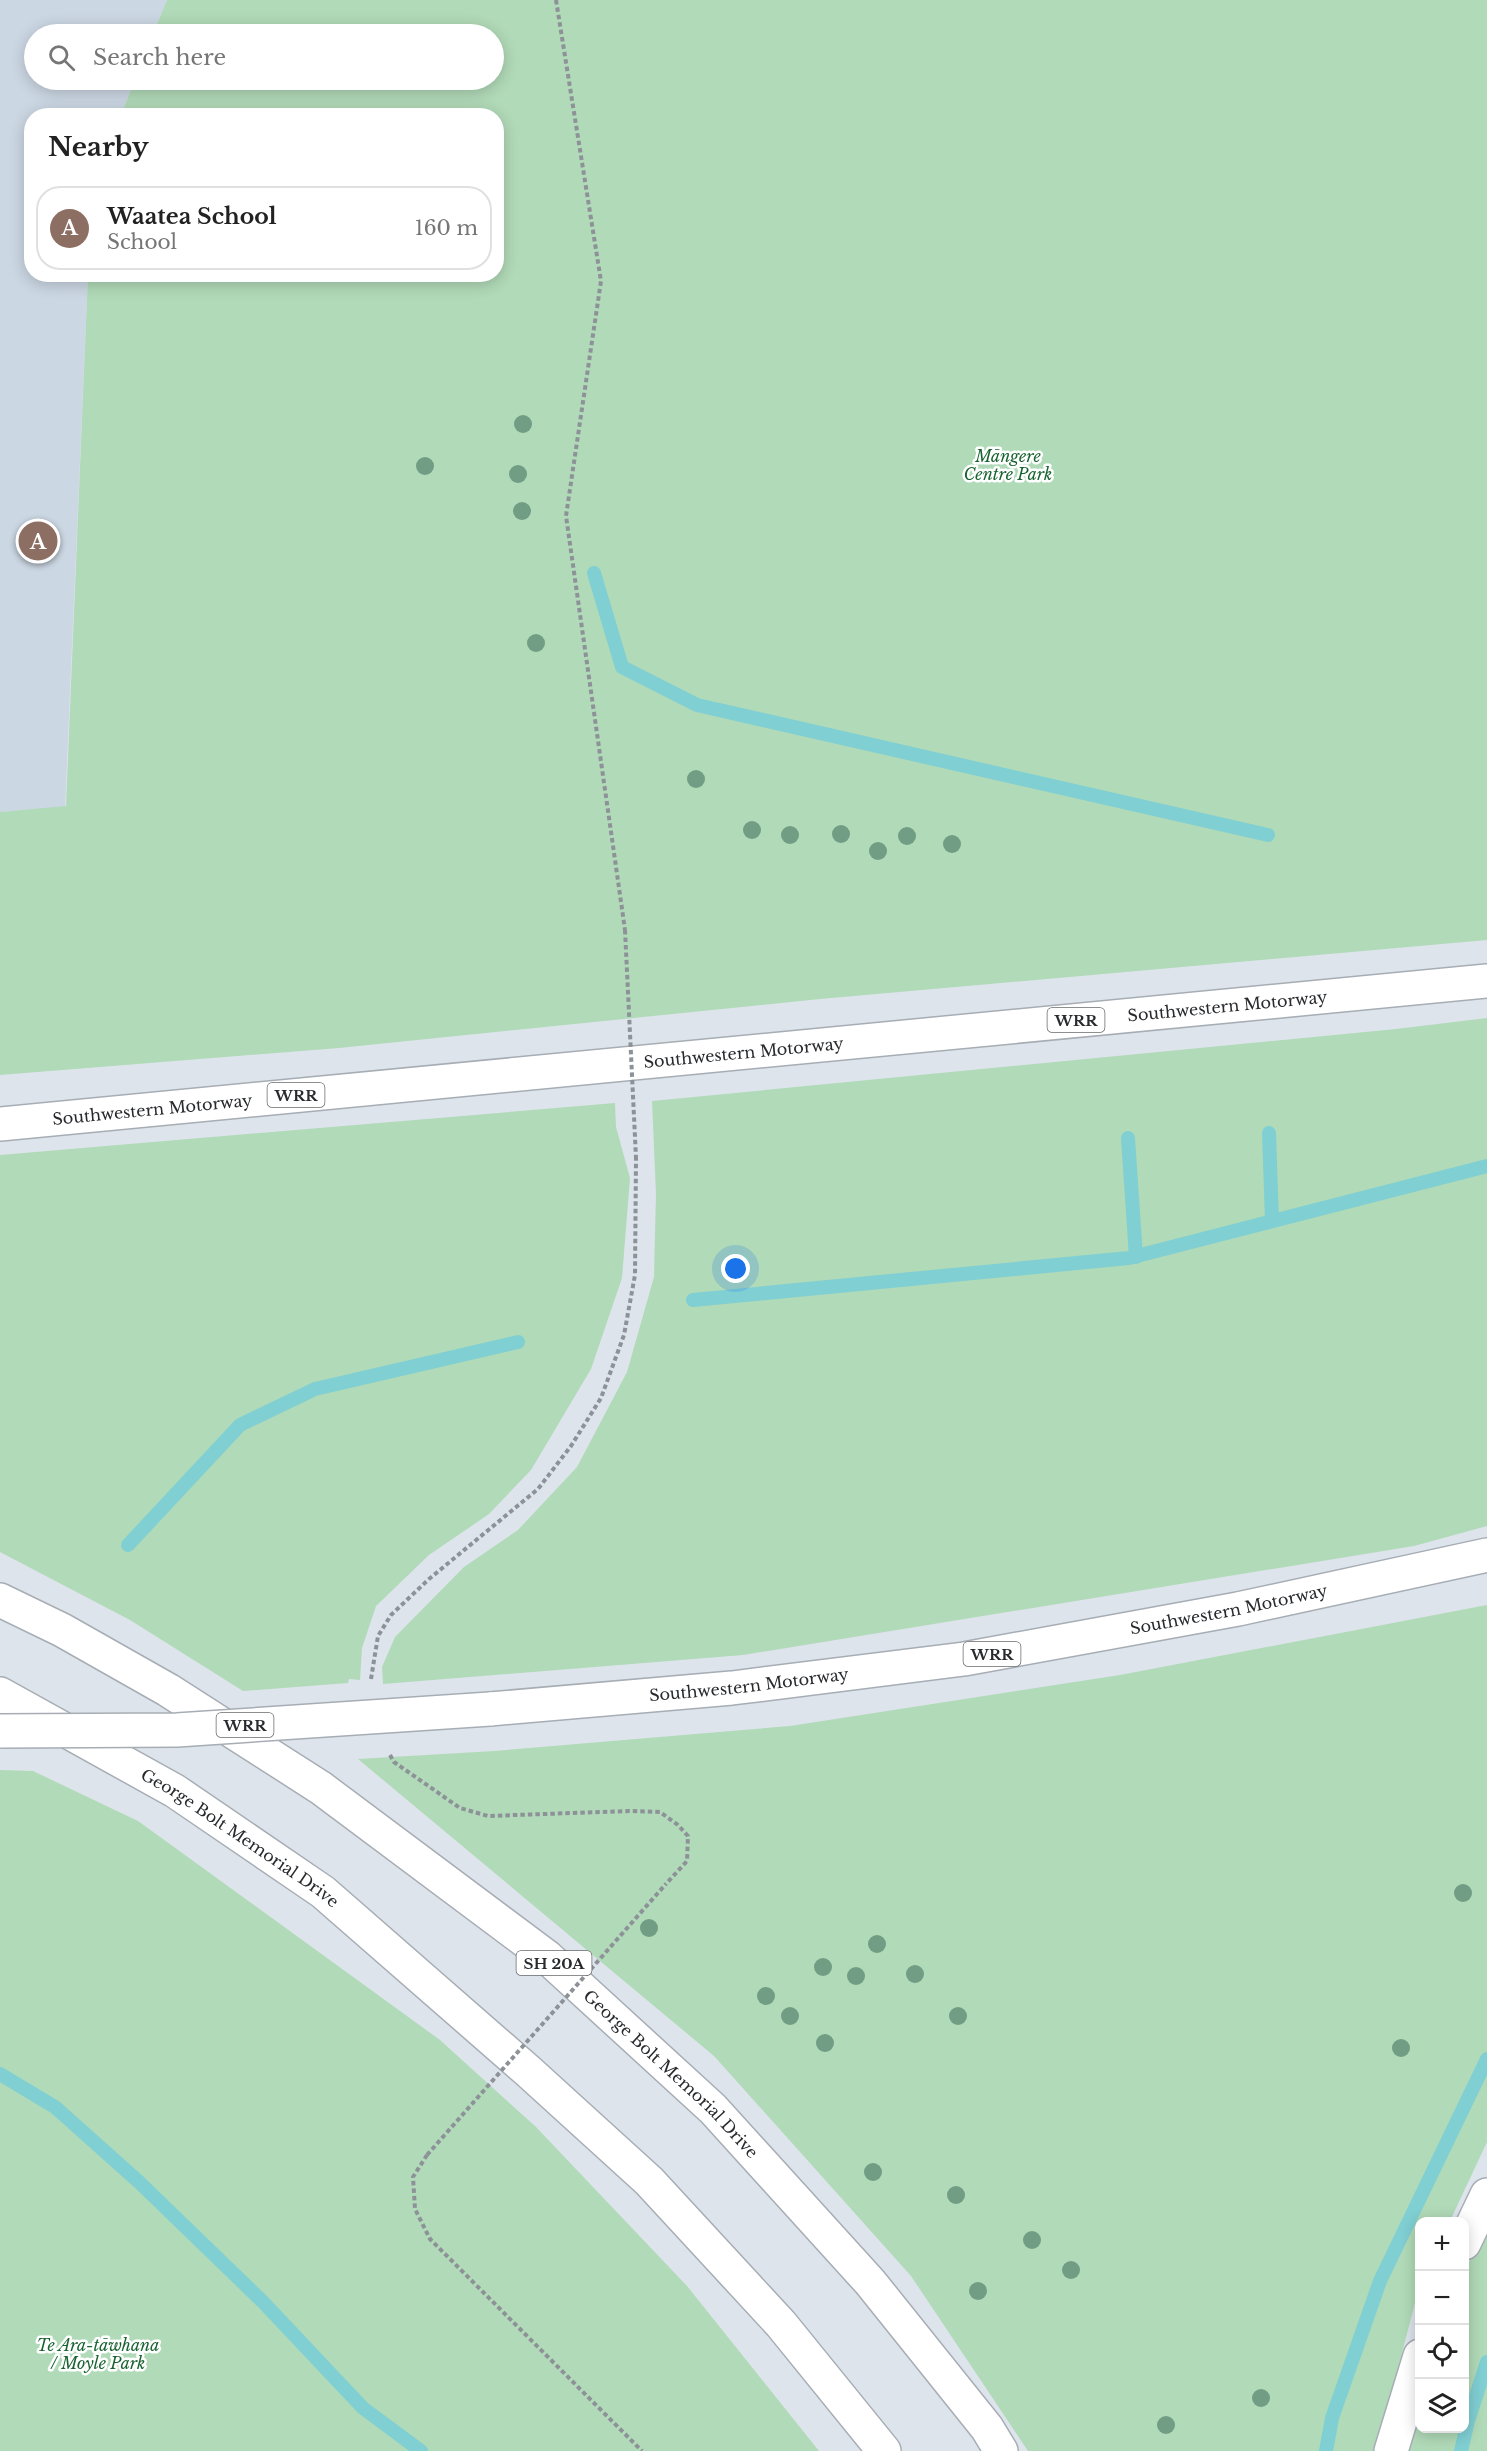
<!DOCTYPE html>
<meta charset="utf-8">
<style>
:root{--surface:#fff;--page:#f2f2f2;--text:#222;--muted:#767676;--line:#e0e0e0;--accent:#2563eb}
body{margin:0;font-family:"Libre Baskerville",serif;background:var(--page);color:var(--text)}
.controls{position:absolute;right:18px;bottom:18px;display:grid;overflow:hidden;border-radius:12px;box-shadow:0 3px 15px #0003}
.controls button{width:54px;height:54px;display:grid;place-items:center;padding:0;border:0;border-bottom:2px solid var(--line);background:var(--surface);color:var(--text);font:30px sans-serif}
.you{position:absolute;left:736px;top:1269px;width:21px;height:21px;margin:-15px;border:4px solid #fff;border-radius:50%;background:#1a73e8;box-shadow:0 0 0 9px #1a73e833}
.badge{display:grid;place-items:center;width:39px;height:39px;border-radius:50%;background:var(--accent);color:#fff;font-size:20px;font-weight:700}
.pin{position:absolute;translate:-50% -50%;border:3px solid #fff;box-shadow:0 2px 6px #0006}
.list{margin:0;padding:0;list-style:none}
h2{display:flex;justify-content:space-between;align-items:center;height:78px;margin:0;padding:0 24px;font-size:26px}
h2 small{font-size:20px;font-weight:400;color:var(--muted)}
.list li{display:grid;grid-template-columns:39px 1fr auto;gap:18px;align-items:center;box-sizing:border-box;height:84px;margin:0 12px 12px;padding:0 12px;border:2px solid var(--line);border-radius:24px}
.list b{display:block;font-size:22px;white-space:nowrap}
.list p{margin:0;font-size:20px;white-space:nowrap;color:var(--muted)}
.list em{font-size:20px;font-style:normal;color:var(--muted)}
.icon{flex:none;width:33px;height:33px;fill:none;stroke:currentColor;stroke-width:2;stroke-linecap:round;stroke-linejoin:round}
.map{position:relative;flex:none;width:1487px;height:2451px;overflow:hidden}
.search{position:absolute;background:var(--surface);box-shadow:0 3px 15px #0003;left:24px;top:24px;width:480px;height:66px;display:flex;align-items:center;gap:15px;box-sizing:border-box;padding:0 21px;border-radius:33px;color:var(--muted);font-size:22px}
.panel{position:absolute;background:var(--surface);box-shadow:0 3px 15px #0003;left:24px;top:108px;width:480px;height:174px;border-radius:24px}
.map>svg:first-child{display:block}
</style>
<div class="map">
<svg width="1487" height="2451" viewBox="0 0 1487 2451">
<rect width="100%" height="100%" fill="#dde4ec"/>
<path fill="#cbd7e3" d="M 0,0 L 167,0 L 153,34 L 34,34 L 34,80 L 135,80 L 121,115 L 32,116 L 32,274 L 88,275 L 65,807 L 0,812 Z"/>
<g fill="#b1dab8">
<path d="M 167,0 L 1487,0 L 1487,940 L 820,999 L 339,1048 L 0,1075 L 0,812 L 66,806 L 88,275 L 496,274 L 496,116 L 121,115 L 135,80 L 494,80 L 494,34 L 153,34 Z"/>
<path d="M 1487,1018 L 1487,1526 L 1414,1546 L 743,1655 L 383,1684 L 382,1667 L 395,1637 L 464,1567 L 518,1530 L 577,1467 L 627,1372 L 654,1277 L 656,1194 L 652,1101 L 1396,1029 Z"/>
<path d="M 615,1103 L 616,1127 L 630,1178 L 622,1278 L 591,1369 L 531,1470 L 489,1514 L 429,1555 L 376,1606 L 362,1648 L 360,1680 L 349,1679 L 348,1683 L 243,1691 L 130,1620 L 0,1552 L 0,1155 Z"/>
<path d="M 1487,1605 L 1487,2142 L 1450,2221 L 1420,2222 L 1419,2288 L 1376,2451 L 1028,2451 L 911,2276 L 714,2056 L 358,1759 L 494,1751 L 790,1726 L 1120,1675 Z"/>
<path d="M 0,1770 L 33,1771 L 138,1821 L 440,2040 L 536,2127 L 687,2286 L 819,2451 L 0,2451 Z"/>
<path d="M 1487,2220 L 1487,2451 L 1407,2451 L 1419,2402 L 1420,2428 L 1464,2428 L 1465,2272 Z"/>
</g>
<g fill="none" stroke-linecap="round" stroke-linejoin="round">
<g stroke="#80cfd3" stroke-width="14">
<path d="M 594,573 L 622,667 L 697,705 L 1268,835"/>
<path d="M 1269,1133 L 1272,1221"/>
<path d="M 1128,1138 L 1136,1257"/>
<path d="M 693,1300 L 1129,1258 L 1487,1166"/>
<path d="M 128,1545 L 240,1425 L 315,1389 L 518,1342"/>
<path d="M 0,2074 L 55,2107 L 139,2182 L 263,2302 L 363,2408 L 421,2451"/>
<path d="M 1326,2451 L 1332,2418 L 1380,2281 L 1487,2059"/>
<path d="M 1461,2451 L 1468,2421 L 1487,2362"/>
</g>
<g stroke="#a7adb4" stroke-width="36">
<g id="highway">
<path id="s1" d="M 0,1124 L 1487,981"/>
<path id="s2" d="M 0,1600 L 62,1630 L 168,1690 L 321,1788 L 547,1957 L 713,2109 L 870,2282 L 987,2428 L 1001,2451"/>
<path id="s3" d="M 0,1694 L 175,1791 L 323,1892 L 528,2071 L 649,2181 L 781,2324 L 884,2451"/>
<path id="s4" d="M 490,1709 L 732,1688 L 964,1659 L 1238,1609 L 1487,1555"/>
<path d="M 1464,2243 L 1487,2195"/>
<path d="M 1391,2451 L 1420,2356"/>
</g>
</g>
<g stroke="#8d9298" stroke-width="4" stroke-dasharray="4.5 3" stroke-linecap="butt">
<path d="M 556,0 L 601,281 L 566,516 L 625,930"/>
<path d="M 371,1679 L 378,1636 L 391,1615 L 429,1579 L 538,1489 L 571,1446 L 601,1398 L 624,1335 L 635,1275 L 636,1158"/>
<path d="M 390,1755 L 394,1762 L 460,1808 L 488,1816 L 629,1811 L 660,1812 L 678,1825 L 688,1836 L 687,1861 L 665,1885"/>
<path d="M 427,2155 L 413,2177 L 415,2209 L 430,2239 L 642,2451"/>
</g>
<use href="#highway" stroke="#fff" stroke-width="33"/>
<g stroke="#a7adb4" stroke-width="36" stroke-linecap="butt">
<path id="highway-bridge" d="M 0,1731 L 177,1730 L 490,1709"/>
</g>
<g stroke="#8d9298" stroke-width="4" stroke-dasharray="4.5 3" stroke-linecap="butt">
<path d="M 625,930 L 636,1158"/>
<path d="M 427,2155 L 665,1885"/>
</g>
<use href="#highway-bridge" stroke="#fff" stroke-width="33"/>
</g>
<g fill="#719d85">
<circle cx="523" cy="424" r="9"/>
<circle cx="425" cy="466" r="9"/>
<circle cx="518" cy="474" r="9"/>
<circle cx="522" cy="511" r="9"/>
<circle cx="536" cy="643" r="9"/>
<circle cx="696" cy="779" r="9"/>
<circle cx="752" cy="830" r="9"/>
<circle cx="841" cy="834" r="9"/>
<circle cx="790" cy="835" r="9"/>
<circle cx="907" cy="836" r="9"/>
<circle cx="952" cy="844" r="9"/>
<circle cx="878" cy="851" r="9"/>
<circle cx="1463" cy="1893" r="9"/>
<circle cx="649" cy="1928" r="9"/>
<circle cx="877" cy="1944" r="9"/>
<circle cx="823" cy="1967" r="9"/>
<circle cx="915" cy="1974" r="9"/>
<circle cx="856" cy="1976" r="9"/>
<circle cx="766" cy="1996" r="9"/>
<circle cx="790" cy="2016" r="9"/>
<circle cx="958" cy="2016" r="9"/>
<circle cx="825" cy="2043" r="9"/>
<circle cx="1401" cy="2048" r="9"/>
<circle cx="873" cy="2172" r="9"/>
<circle cx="956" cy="2195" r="9"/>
<circle cx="1032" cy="2240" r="9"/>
<circle cx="1071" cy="2270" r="9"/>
<circle cx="978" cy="2291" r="9"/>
<circle cx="1261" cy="2398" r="9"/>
<circle cx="1166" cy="2425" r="9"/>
</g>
<g text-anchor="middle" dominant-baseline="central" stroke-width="5" stroke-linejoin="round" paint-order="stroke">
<g fill="#fff" stroke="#686a6c" stroke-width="1.5">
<rect x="1047.5" y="1008" width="57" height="24" rx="4.5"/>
<rect x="267.5" y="1083" width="57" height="24" rx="4.5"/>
<rect x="963.5" y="1642" width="57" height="24" rx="4.5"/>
<rect x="216.5" y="1713" width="57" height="24" rx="4.5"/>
<rect x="516.5" y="1951" width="75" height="24" rx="4.5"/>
</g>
<g font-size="15" font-weight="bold" fill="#282a2d">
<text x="1076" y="1020">WRR</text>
<text x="296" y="1095">WRR</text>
<text x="992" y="1654">WRR</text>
<text x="245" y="1725">WRR</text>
<text x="554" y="1963">SH 20A</text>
</g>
<g font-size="16" font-style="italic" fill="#196331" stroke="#fff">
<text x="1008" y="456">Māngere<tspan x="1008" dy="18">Centre Park</tspan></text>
<text x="98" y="2345">Te Ara-tāwhana<tspan x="98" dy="18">/ Moyle Park</tspan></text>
</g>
<g font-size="16" fill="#282a2d" stroke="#fff">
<text stroke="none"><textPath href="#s1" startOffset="1233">Southwestern Motorway</textPath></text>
<text stroke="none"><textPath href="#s1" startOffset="747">Southwestern Motorway</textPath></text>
<text stroke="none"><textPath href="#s1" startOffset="153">Southwestern Motorway</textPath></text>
<text stroke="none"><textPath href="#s4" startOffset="746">Southwestern Motorway</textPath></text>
<text stroke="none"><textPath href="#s4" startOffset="260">Southwestern Motorway</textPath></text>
<text stroke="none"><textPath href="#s3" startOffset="280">George Bolt Memorial Drive</textPath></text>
<text stroke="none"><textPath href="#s2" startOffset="825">George Bolt Memorial Drive</textPath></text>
</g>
</g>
</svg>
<div class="controls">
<button>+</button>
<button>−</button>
<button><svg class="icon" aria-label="locate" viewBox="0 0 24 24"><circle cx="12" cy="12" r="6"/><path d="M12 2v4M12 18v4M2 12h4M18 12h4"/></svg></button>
<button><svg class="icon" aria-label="layers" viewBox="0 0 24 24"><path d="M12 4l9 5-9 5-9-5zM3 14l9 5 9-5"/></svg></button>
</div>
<div class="you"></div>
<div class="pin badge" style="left:38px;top:541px;background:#8d6e63">A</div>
<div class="search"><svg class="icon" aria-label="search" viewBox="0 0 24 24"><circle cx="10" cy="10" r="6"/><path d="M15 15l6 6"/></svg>Search here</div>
<section class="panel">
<h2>Nearby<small></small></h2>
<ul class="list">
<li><span class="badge" style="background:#8d6e63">A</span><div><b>Waatea School</b><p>School</p></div><em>160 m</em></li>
</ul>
</section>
</div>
